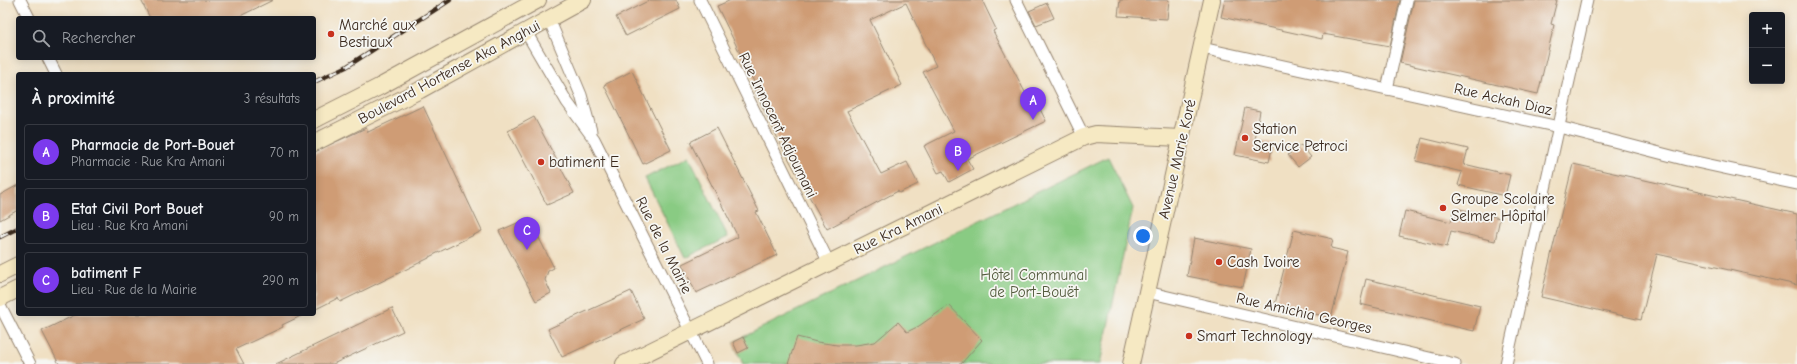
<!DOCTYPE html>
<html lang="fr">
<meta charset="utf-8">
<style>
:root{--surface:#171b24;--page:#20242c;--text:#f1f3f6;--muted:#9ea1a6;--line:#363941;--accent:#7c3aed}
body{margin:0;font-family:"Comic Neue",sans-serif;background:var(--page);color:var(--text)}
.controls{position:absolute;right:12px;top:12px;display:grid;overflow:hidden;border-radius:4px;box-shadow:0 2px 10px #0003}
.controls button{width:36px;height:36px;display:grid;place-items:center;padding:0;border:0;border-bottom:1px solid var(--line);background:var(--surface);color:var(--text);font:20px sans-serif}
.you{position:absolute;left:1143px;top:236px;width:14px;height:14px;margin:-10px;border:3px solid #fff;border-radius:50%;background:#1a73e8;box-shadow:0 0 0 6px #1a73e833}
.badge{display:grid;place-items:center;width:26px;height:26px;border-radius:50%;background:var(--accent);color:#fff;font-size:13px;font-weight:700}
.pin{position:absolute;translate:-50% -33px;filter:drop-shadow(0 1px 2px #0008)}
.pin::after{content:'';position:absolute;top:21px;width:14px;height:12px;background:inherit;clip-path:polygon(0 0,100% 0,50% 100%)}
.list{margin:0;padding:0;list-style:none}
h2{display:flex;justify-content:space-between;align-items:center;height:52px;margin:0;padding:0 16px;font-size:17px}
h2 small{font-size:13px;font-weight:400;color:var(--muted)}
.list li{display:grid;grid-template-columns:26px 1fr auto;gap:12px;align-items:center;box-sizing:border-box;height:56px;margin:0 8px 8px;padding:0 8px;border:1px solid var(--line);border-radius:4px}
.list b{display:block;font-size:15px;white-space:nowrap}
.list p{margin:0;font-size:13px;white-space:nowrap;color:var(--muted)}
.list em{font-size:13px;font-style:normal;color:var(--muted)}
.icon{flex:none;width:22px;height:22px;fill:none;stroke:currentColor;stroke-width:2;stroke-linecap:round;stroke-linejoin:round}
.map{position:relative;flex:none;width:1797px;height:364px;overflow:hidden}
.search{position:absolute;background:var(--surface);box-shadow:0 2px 10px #0003;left:16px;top:16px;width:300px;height:44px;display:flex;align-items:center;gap:10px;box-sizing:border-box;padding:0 14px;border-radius:4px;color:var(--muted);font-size:15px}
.panel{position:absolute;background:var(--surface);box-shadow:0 2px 10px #0003;left:16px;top:72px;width:300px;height:244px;border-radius:4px}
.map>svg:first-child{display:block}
</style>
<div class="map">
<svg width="1797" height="364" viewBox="0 0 1797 364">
<rect width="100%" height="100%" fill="#f6f6f2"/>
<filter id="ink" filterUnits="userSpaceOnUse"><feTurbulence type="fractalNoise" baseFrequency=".025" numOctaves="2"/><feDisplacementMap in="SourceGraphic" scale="8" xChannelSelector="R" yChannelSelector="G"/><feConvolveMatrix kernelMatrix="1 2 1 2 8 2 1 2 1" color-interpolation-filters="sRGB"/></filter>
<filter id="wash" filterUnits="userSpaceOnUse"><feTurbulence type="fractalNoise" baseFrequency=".012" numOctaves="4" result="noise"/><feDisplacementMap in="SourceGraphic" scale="16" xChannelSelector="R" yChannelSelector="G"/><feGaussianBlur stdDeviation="0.9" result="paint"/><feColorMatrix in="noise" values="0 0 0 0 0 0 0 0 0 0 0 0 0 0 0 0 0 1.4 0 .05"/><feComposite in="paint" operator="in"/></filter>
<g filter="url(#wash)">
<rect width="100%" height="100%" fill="#f0e0c3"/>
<g fill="#89cb83" stroke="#627a50">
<path d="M 689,156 L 728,237 L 685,258 L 645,178 Z"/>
<path d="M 1108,157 L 1133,208 L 1100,364 L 743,364 L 733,342 Z"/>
</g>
<g id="blocks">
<g fill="#cf9c75">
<path d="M 141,0 L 273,0 L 236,18 L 150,18 Z"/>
<path d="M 650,0 L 676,0 L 680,9 L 626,36 L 616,17 Z"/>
<path d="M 731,0 L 982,0 L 996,29 L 993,31 L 1027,96 L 1032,93 L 1046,121 L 967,159 L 973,169 L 949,182 L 943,171 L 938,173 L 924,146 L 954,131 L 923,72 L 936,66 L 906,3 L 870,20 L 902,85 L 847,111 L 881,174 L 907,162 L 918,184 L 899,193 L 898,191 L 827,229 L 780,143 L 753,87 L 756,86 L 717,6 Z"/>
<path d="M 1120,0 L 1169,0 L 1167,19 L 1118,16 Z"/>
<path d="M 1225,0 L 1400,0 L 1390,46 L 1323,34 L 1322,39 L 1221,17 Z"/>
<path d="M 1414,0 L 1557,0 L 1551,24 L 1554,25 L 1538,94 L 1400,63 Z"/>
<path d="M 1047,3 L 1054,18 L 1036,25 L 1029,11 Z"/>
<path d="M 632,71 L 671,150 L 643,164 L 604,85 Z"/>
<path d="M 423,106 L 482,231 L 429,257 L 429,258 L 340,302 L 338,298 L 314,310 L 314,152 L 366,128 L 368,132 Z"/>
<path d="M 1245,108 L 1260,111 L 1255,140 L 1273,144 L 1269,162 L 1235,155 Z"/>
<path d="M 534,117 L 574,193 L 547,205 L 508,131 Z"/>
<path d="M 717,128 L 759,211 L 756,212 L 777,255 L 696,293 L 682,264 L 738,237 L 690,142 Z"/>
<path d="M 1422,138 L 1468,149 L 1464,164 L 1510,175 L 1505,196 L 1458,185 L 1462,172 L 1416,161 Z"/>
<path d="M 1301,145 L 1311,157 L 1298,167 L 1288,155 Z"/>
<path d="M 1573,164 L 1797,214 L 1797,285 L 1657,254 L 1641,320 L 1541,297 Z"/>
<path d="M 18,185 L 18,210 L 0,220 L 0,195 Z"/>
<path d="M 1454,208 L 1500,218 L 1495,241 L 1451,231 L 1447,247 L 1399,236 L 1405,211 L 1451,222 Z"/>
<path d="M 529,218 L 554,268 L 548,271 L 545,280 L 551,293 L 536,301 L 499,231 Z"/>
<path d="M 1294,230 L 1333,239 L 1331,248 L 1348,252 L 1331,318 L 1275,304 Z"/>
<path d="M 1194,238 L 1251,249 L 1243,287 L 1187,276 Z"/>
<path d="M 1366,279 L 1480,306 L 1474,331 L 1360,304 Z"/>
<path d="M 631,291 L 644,319 L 562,357 L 548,329 Z"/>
<path d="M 949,305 L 982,340 L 961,364 L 788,364 L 797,337 L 817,342 L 837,345 L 856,345 L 875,342 L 898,322 L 907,332 L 919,326 Z"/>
<path d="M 392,308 L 403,331 L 333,364 L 276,364 Z"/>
<path d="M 77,314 L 305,314 L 282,325 L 283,327 L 236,349 L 244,364 L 59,364 L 42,331 Z"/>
<path d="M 743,337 L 748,348 L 738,353 L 733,342 Z"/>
</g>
</g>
</g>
<g filter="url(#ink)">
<use href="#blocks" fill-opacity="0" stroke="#968570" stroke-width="1"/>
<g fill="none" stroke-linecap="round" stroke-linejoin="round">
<g stroke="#968570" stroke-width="13">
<g id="street">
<path d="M 20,0 L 29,18"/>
<path d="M 700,0 L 829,263"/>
<path d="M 1016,0 L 1084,137"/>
<path d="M 549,19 L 581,95 L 591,131"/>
<path d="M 526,32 L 567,102 L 594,139 L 707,364"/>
<path d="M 1202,48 L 1559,127 L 1687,160 L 1797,184"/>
<path d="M 48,58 L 56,74"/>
<path d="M 1387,89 L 1407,0"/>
<path d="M 1147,292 L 1455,364"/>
<path d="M 0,305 L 30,364"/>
<path d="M 1506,364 L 1587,0"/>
</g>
</g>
<g stroke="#968570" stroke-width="18">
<g id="secondary">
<path d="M 314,120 L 379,87 L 538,0"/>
<path d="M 314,143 L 420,90 L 583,0"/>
<path d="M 0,274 L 18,265"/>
<path d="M 0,298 L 18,289"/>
<path d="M 624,364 L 1084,137 L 1096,134 L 1181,138"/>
<path d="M 1131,364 L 1212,0"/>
</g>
</g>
<use href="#street" stroke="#fff" stroke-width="11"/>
<use href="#secondary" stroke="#f6e9c3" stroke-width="16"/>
<g stroke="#3b2a1e" stroke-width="4.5">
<g id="rail">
<path d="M 314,82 L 346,67 L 450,0"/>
<path d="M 0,237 L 18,228"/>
</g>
</g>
<use href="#rail" stroke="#f6f6f2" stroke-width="3" stroke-dasharray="9" stroke-linecap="butt"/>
</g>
</g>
<g fill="#c8321e" stroke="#f6f6f2" stroke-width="1.5">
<circle cx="331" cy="34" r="4"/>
<circle cx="1245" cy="138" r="4"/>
<circle cx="541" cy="162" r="4"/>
<circle cx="1443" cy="208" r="4"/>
<circle cx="1219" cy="262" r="4"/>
<circle cx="1189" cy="336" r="4"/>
</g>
<g text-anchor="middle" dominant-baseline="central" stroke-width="3.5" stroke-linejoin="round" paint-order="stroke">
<g font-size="15" fill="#3b2a1e" stroke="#f6f6f2" text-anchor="start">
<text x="339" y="25">Marché aux<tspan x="339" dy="17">Bestiaux</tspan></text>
<text x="1253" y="129">Station<tspan x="1253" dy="17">Service Petroci</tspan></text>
<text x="549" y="162">batiment E</text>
<text x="1451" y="199">Groupe Scolaire<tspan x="1451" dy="17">Selmer Hôpital</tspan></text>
<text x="1227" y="262">Cash Ivoire</text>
<text x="1197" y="336">Smart Technology</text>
</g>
<g font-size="15" fill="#3b2a1e" stroke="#f6f6f2">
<text transform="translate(449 72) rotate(-28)">Boulevard Hortense Aka Anghui</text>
<text transform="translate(1503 99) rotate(13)">Rue Ackah Diaz</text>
<text transform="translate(778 125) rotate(64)">Rue Innocent Adjoumani</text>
<text transform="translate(1177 159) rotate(-77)">Avenue Marie Koré</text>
<text transform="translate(898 229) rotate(-26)">Rue Kra Amani</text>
<text transform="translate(664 245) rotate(63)">Rue de la Mairie</text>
<text transform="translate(1304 313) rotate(13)">Rue Amichia Georges</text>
</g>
<g font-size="15" fill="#525a3c" stroke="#f6f6f2">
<text x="1034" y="275">Hôtel Communal<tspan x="1034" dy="17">de Port-Bouët</tspan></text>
</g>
</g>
</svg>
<div class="controls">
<button>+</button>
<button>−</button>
</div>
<div class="you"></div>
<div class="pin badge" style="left:1033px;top:120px">A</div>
<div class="pin badge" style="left:958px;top:171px">B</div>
<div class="pin badge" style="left:527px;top:250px">C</div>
<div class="search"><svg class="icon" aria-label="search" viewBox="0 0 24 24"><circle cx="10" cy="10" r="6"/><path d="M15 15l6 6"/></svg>Rechercher</div>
<section class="panel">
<h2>À proximité<small>3 résultats</small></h2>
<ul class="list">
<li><span class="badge">A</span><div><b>Pharmacie de Port-Bouet</b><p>Pharmacie · Rue Kra Amani</p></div><em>70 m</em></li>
<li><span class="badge">B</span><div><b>Etat Civil Port Bouet</b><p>Lieu · Rue Kra Amani</p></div><em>90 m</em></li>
<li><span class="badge">C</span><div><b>batiment F</b><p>Lieu · Rue de la Mairie</p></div><em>290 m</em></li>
</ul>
</section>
</div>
